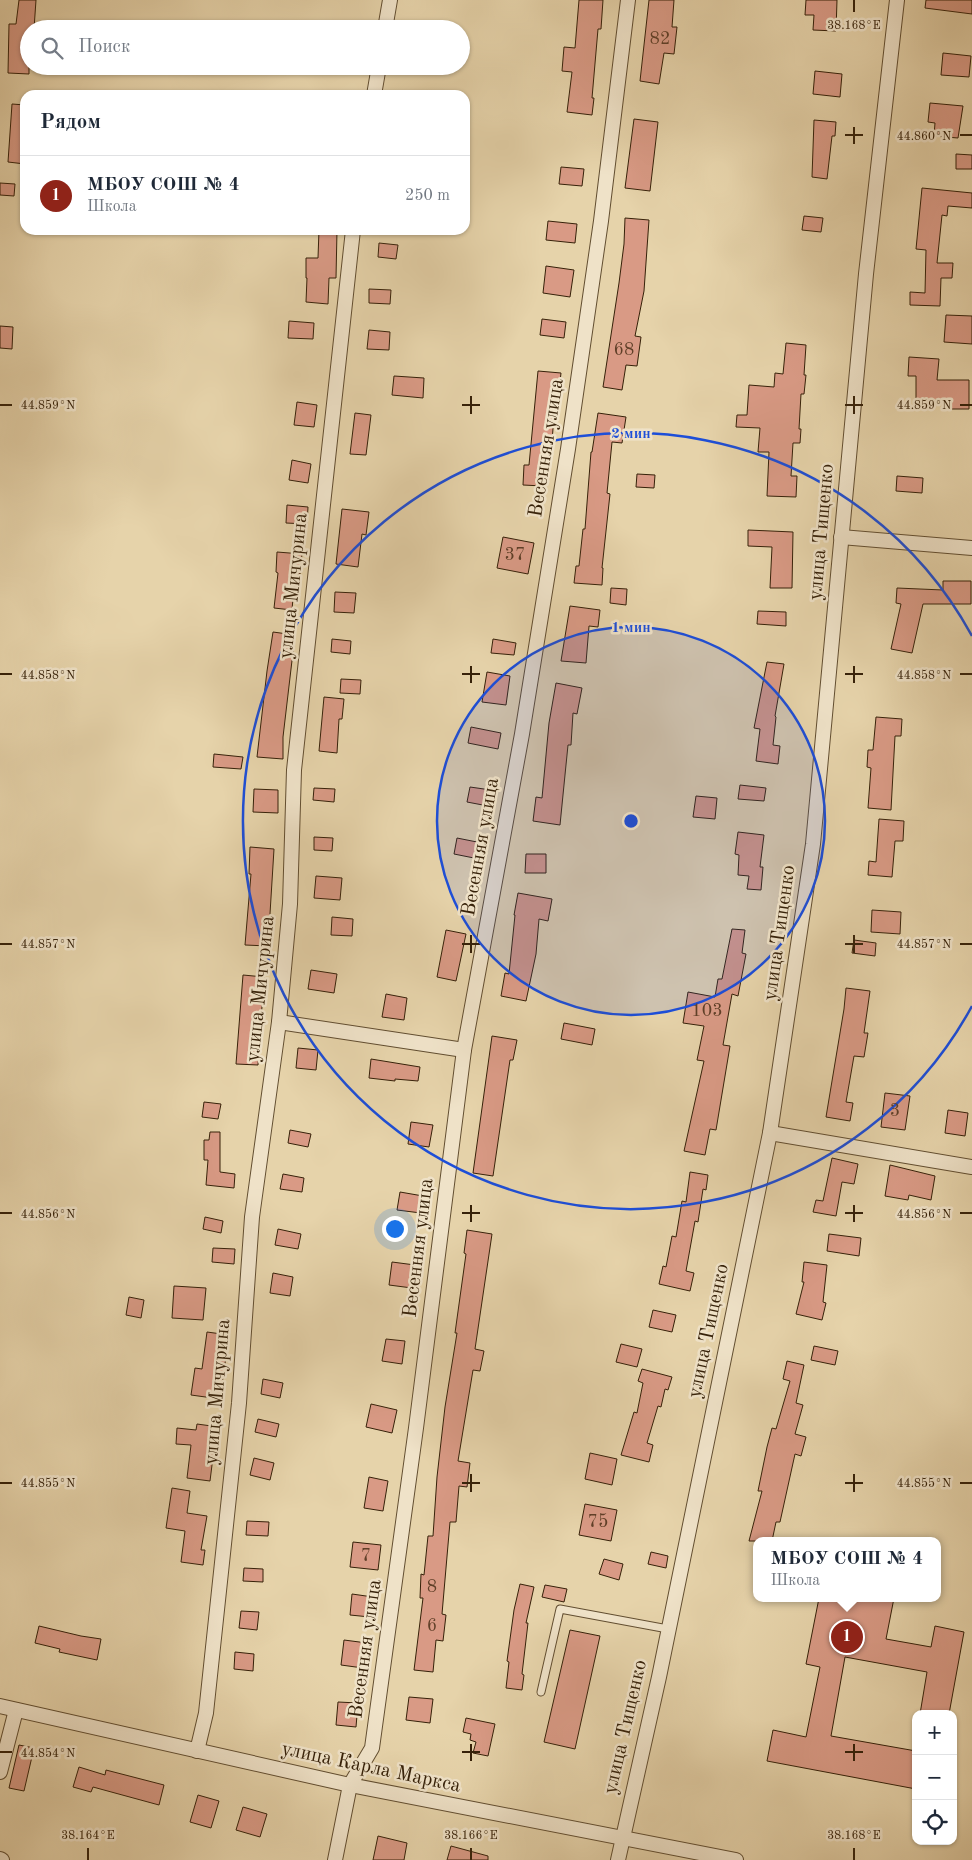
<!DOCTYPE html>
<html lang="ru">
<meta charset="utf-8">
<style>
:root{--surface:#fff;--page:#f6f6f7;--text:#1f2937;--muted:#747a83;--line:#e0e1e3;--accent:#8f2418}
body{margin:0;font-family:"Old Standard TT",serif;background:var(--page);color:var(--text)}
.controls{position:absolute;right:15px;bottom:15px;display:grid;overflow:hidden;border-radius:10px;box-shadow:0 1px 4px #0004}
.controls button{width:45px;height:45px;display:grid;place-items:center;padding:0;border:0;border-bottom:1px solid var(--line);background:var(--surface);color:var(--text);font:25px sans-serif}
.you{position:absolute;left:394px;top:1228px;width:18px;height:18px;margin:-12px;border:4px solid #fff;border-radius:50%;background:#1a73e8;box-shadow:0 0 0 8px #1a73e833}
.badge{display:grid;place-items:center;width:32px;height:32px;border-radius:50%;background:var(--accent);color:#fff;font-size:16px;font-weight:700}
.pin{position:absolute;translate:-50% -50%;border:2px solid #fff;box-shadow:0 1px 5px #0006}
.popup{position:absolute;left:753px;top:1537px;width:188px;height:65px;box-sizing:border-box;display:grid;place-content:center;border-radius:10px;background:var(--surface);filter:drop-shadow(0 1px 4px #0005);font-size:16px;white-space:nowrap;color:var(--muted)}
.popup b{font-size:19px;color:var(--text)}
.popup::after{content:'';position:absolute;left:50%;top:100%;margin-left:-10px;border:10px solid transparent;border-top-color:var(--surface)}
.list{margin:0;padding:0;list-style:none}
h2{display:flex;justify-content:space-between;align-items:center;height:65px;margin:0;padding:0 20px;font-size:21px}
h2 small{font-size:16px;font-weight:400;color:var(--muted)}
.list li{display:grid;grid-template-columns:32px 1fr auto;gap:15px;align-items:center;box-sizing:border-box;height:80px;padding:0 20px;border-top:1px solid var(--line)}
.list b{display:block;font-size:19px;white-space:nowrap}
.list p{margin:0;font-size:16px;white-space:nowrap;color:var(--muted)}
.list em{font-size:16px;font-style:normal;color:var(--muted)}
.icon{flex:none;width:28px;height:28px;fill:none;stroke:currentColor;stroke-width:2;stroke-linecap:round;stroke-linejoin:round}
.map{position:relative;flex:none;width:972px;height:1860px;overflow:hidden}
.search{position:absolute;background:var(--surface);box-shadow:0 1px 4px #0004;left:20px;top:20px;width:450px;height:55px;display:flex;align-items:center;gap:12px;box-sizing:border-box;padding:0 18px;border-radius:28px;color:var(--muted);font-size:19px}
.panel{position:absolute;background:var(--surface);box-shadow:0 1px 4px #0004;left:20px;top:90px;width:450px;height:145px;border-radius:15px}
.map>svg:first-child{display:block}
</style>
<div class="map">
<svg width="972" height="1860" viewBox="0 0 972 1860">
<rect width="100%" height="100%" fill="#e6d3aa"/>
<filter id="stains"><feTurbulence type="fractalNoise" baseFrequency=".004" numOctaves="4"/><feColorMatrix values="0 0 0 0 .2 0 0 0 0 .09 0 0 0 0 .02 0 0 0 .5 -.17"/></filter>
<radialGradient id="worn" r=".72"><stop offset=".6" stop-color="#630" stop-opacity="0"/><stop offset="1" stop-color="#630" stop-opacity=".3"/></radialGradient>
<g fill="#d99a85" stroke="#362109">
<path d="M 19,0 L 36,0 L 34,29 L 29,29 L 29,74 L 8,73 L 9,24 L 16,24 Z"/>
<path d="M 579,0 L 603,0 L 601,29 L 598,29 L 592,98 L 594,98 L 592,115 L 567,112 L 572,72 L 562,71 L 564,47 L 575,48 Z"/>
<path d="M 649,0 L 674,0 L 672,27 L 677,27 L 674,54 L 664,53 L 659,84 L 640,81 Z"/>
<path d="M 806,0 L 837,0 L 836,31 L 813,30 L 814,15 L 805,15 Z"/>
<path d="M 926,0 L 972,0 L 972,14 L 925,8 Z"/>
<path d="M 943,53 L 971,56 L 969,77 L 941,75 Z"/>
<path d="M 815,71 L 842,74 L 840,97 L 813,94 Z"/>
<path d="M 930,103 L 963,106 L 958,138 L 934,136 L 935,123 L 928,122 Z"/>
<path d="M 12,104 L 25,105 L 25,164 L 8,162 Z"/>
<path d="M 634,119 L 658,122 L 650,191 L 625,188 Z"/>
<path d="M 814,120 L 836,122 L 835,136 L 832,136 L 827,179 L 812,177 Z"/>
<path d="M 956,154 L 972,155 L 972,169 L 956,169 Z"/>
<path d="M 561,167 L 584,169 L 582,186 L 559,184 Z"/>
<path d="M 0,183 L 15,184 L 14,196 L 0,195 Z"/>
<path d="M 922,188 L 972,193 L 972,208 L 948,206 L 947,216 L 942,215 L 937,263 L 953,263 L 952,278 L 941,278 L 940,306 L 910,305 L 910,292 L 925,293 L 926,250 L 916,249 Z"/>
<path d="M 804,216 L 823,218 L 821,232 L 802,230 Z"/>
<path d="M 625,218 L 649,220 L 644,291 L 635,336 L 641,337 L 637,366 L 626,365 L 622,390 L 603,387 L 619,283 L 624,244 Z"/>
<path d="M 548,221 L 577,224 L 575,243 L 546,240 Z"/>
<path d="M 319,230 L 337,230 L 336,278 L 329,278 L 328,304 L 306,302 L 307,278 L 306,278 L 306,258 L 318,258 Z"/>
<path d="M 379,243 L 398,245 L 396,259 L 378,257 Z"/>
<path d="M 546,266 L 574,270 L 570,297 L 543,293 Z"/>
<path d="M 369,289 L 391,290 L 390,304 L 369,303 Z"/>
<path d="M 946,315 L 972,316 L 972,344 L 944,342 Z"/>
<path d="M 542,319 L 566,322 L 564,338 L 540,335 Z"/>
<path d="M 289,321 L 314,323 L 313,339 L 288,338 Z"/>
<path d="M 0,326 L 13,327 L 12,349 L 0,348 Z"/>
<path d="M 369,330 L 390,332 L 389,350 L 367,349 Z"/>
<path d="M 786,343 L 806,345 L 804,375 L 806,375 L 804,394 L 801,394 L 799,429 L 801,429 L 800,443 L 793,443 L 791,476 L 797,476 L 796,497 L 767,496 L 769,452 L 758,452 L 760,428 L 736,427 L 737,415 L 747,415 L 749,385 L 774,387 L 775,373 L 783,374 Z"/>
<path d="M 909,357 L 939,359 L 937,380 L 969,380 L 969,409 L 948,409 L 948,400 L 916,399 L 916,376 L 908,376 Z"/>
<path d="M 538,371 L 561,373 L 558,399 L 555,399 L 552,443 L 545,443 L 543,486 L 523,485 L 524,465 L 529,465 Z"/>
<path d="M 394,376 L 424,378 L 423,398 L 392,395 Z"/>
<path d="M 297,402 L 317,405 L 314,427 L 294,425 Z"/>
<path d="M 355,413 L 371,415 L 366,455 L 350,454 Z"/>
<path d="M 598,413 L 626,417 L 622,443 L 612,442 L 607,493 L 610,494 L 602,568 L 603,568 L 602,585 L 574,583 L 576,566 L 579,566 L 583,529 L 585,529 L 591,452 L 592,452 Z"/>
<path d="M 292,460 L 311,464 L 308,483 L 289,480 Z"/>
<path d="M 637,474 L 655,475 L 654,488 L 636,487 Z"/>
<path d="M 897,476 L 923,478 L 922,493 L 896,491 Z"/>
<path d="M 287,505 L 308,507 L 307,524 L 286,523 Z"/>
<path d="M 342,509 L 369,512 L 366,535 L 362,534 L 358,567 L 336,564 Z"/>
<path d="M 748,530 L 793,532 L 792,588 L 770,588 L 772,547 L 748,546 Z"/>
<path d="M 503,537 L 534,543 L 528,574 L 497,568 Z"/>
<path d="M 277,552 L 302,554 L 300,574 L 295,574 L 292,610 L 274,608 L 278,573 L 276,572 Z"/>
<path d="M 943,581 L 971,581 L 971,604 L 923,604 L 912,653 L 891,649 L 901,604 L 896,603 L 897,588 L 943,590 Z"/>
<path d="M 611,588 L 627,589 L 626,605 L 610,603 Z"/>
<path d="M 335,592 L 356,593 L 354,613 L 334,612 Z"/>
<path d="M 570,606 L 600,610 L 598,627 L 589,626 L 586,663 L 561,661 Z"/>
<path d="M 758,611 L 786,612 L 786,626 L 757,624 Z"/>
<path d="M 273,632 L 295,635 L 283,737 L 283,759 L 257,757 L 267,671 Z"/>
<path d="M 332,639 L 351,641 L 350,654 L 331,652 Z"/>
<path d="M 493,639 L 516,643 L 514,655 L 491,653 Z"/>
<path d="M 767,662 L 784,664 L 775,716 L 776,717 L 773,745 L 780,746 L 778,764 L 756,761 L 760,729 L 754,728 Z"/>
<path d="M 487,672 L 510,676 L 506,705 L 482,702 Z"/>
<path d="M 341,679 L 361,680 L 360,694 L 340,693 Z"/>
<path d="M 556,683 L 582,688 L 577,714 L 573,713 L 571,745 L 568,745 L 560,825 L 533,821 L 536,797 L 542,798 L 549,723 Z"/>
<path d="M 324,697 L 344,699 L 342,719 L 339,719 L 337,753 L 319,751 Z"/>
<path d="M 876,717 L 902,719 L 901,736 L 895,736 L 891,810 L 868,808 L 871,768 L 867,767 L 868,750 L 873,750 Z"/>
<path d="M 471,727 L 501,733 L 498,749 L 468,743 Z"/>
<path d="M 214,754 L 243,757 L 241,769 L 213,767 Z"/>
<path d="M 740,785 L 766,788 L 764,801 L 738,799 Z"/>
<path d="M 470,787 L 491,790 L 488,806 L 467,802 Z"/>
<path d="M 314,788 L 335,789 L 334,802 L 313,800 Z"/>
<path d="M 254,789 L 278,790 L 278,813 L 253,812 Z"/>
<path d="M 696,796 L 717,798 L 715,819 L 693,817 Z"/>
<path d="M 879,819 L 904,821 L 903,841 L 895,841 L 892,877 L 868,875 L 869,861 L 876,862 Z"/>
<path d="M 738,832 L 764,835 L 760,867 L 763,867 L 761,890 L 747,889 L 749,876 L 738,875 L 739,855 L 735,854 Z"/>
<path d="M 314,837 L 333,838 L 332,851 L 314,850 Z"/>
<path d="M 457,838 L 482,843 L 479,859 L 454,854 Z"/>
<path d="M 250,847 L 274,849 L 268,946 L 245,945 L 251,874 L 249,874 Z"/>
<path d="M 526,854 L 546,854 L 546,873 L 525,873 Z"/>
<path d="M 316,876 L 342,878 L 340,900 L 314,898 Z"/>
<path d="M 518,893 L 552,899 L 548,921 L 539,919 L 536,954 L 526,1001 L 501,996 L 505,973 L 509,974 L 515,915 L 514,915 Z"/>
<path d="M 872,910 L 901,912 L 900,934 L 871,932 Z"/>
<path d="M 332,917 L 353,919 L 352,936 L 331,935 Z"/>
<path d="M 732,929 L 745,930 L 742,953 L 746,954 L 738,996 L 732,994 L 723,1045 L 730,1046 L 716,1130 L 710,1129 L 705,1155 L 684,1151 L 704,1061 L 697,1060 L 704,1026 L 683,1023 L 688,992 L 715,997 L 718,979 L 722,979 Z"/>
<path d="M 446,930 L 466,934 L 456,981 L 437,977 Z"/>
<path d="M 854,940 L 876,943 L 875,956 L 852,953 Z"/>
<path d="M 311,970 L 337,974 L 334,993 L 308,989 Z"/>
<path d="M 243,975 L 264,977 L 258,1065 L 236,1064 Z"/>
<path d="M 846,988 L 870,991 L 864,1033 L 868,1033 L 864,1057 L 854,1056 L 846,1102 L 853,1103 L 850,1121 L 826,1117 L 844,1009 Z"/>
<path d="M 386,994 L 407,998 L 404,1020 L 382,1017 Z"/>
<path d="M 564,1023 L 595,1029 L 592,1045 L 561,1039 Z"/>
<path d="M 492,1036 L 517,1040 L 513,1060 L 510,1060 L 493,1176 L 473,1173 Z"/>
<path d="M 298,1048 L 318,1050 L 316,1070 L 296,1068 Z"/>
<path d="M 371,1059 L 420,1067 L 418,1081 L 395,1079 L 395,1081 L 369,1078 Z"/>
<path d="M 885,1093 L 910,1096 L 905,1130 L 881,1127 Z"/>
<path d="M 204,1102 L 221,1104 L 218,1119 L 202,1117 Z"/>
<path d="M 948,1110 L 968,1113 L 965,1136 L 945,1133 Z"/>
<path d="M 411,1122 L 433,1125 L 429,1147 L 408,1144 Z"/>
<path d="M 290,1130 L 311,1134 L 308,1147 L 288,1143 Z"/>
<path d="M 210,1132 L 220,1132 L 220,1172 L 235,1174 L 234,1188 L 206,1185 L 208,1160 L 204,1160 L 204,1140 L 209,1140 Z"/>
<path d="M 832,1158 L 858,1164 L 854,1184 L 842,1182 L 836,1216 L 813,1212 L 816,1200 L 823,1201 Z"/>
<path d="M 890,1165 L 935,1176 L 931,1200 L 909,1195 L 908,1200 L 885,1196 Z"/>
<path d="M 690,1172 L 708,1175 L 706,1190 L 703,1189 L 698,1222 L 695,1221 L 686,1271 L 694,1273 L 690,1291 L 659,1284 L 663,1266 L 666,1267 L 672,1236 L 676,1237 L 682,1201 L 686,1202 Z"/>
<path d="M 283,1174 L 304,1178 L 302,1192 L 280,1189 Z"/>
<path d="M 400,1192 L 423,1196 L 421,1213 L 397,1210 Z"/>
<path d="M 205,1217 L 223,1221 L 221,1233 L 203,1229 Z"/>
<path d="M 278,1229 L 301,1234 L 298,1249 L 275,1245 Z"/>
<path d="M 467,1230 L 492,1234 L 475,1349 L 484,1351 L 480,1371 L 473,1370 L 458,1461 L 470,1463 L 467,1487 L 459,1486 L 456,1522 L 450,1522 L 442,1614 L 446,1615 L 443,1641 L 436,1640 L 433,1672 L 414,1670 L 423,1598 L 420,1598 L 421,1574 L 424,1575 L 428,1536 L 433,1536 L 437,1477 L 445,1407 L 457,1333 L 455,1333 L 466,1254 L 464,1253 Z"/>
<path d="M 829,1234 L 861,1238 L 859,1256 L 827,1251 Z"/>
<path d="M 213,1248 L 235,1249 L 234,1264 L 212,1262 Z"/>
<path d="M 392,1262 L 415,1265 L 412,1288 L 389,1285 Z"/>
<path d="M 804,1262 L 827,1265 L 823,1302 L 826,1303 L 822,1320 L 796,1314 L 804,1282 L 802,1282 Z"/>
<path d="M 273,1273 L 293,1277 L 290,1296 L 270,1293 Z"/>
<path d="M 174,1286 L 206,1288 L 203,1320 L 172,1318 Z"/>
<path d="M 129,1297 L 144,1300 L 141,1318 L 126,1315 Z"/>
<path d="M 653,1310 L 676,1315 L 672,1332 L 649,1327 Z"/>
<path d="M 207,1332 L 229,1335 L 220,1399 L 191,1395 L 195,1368 L 202,1369 Z"/>
<path d="M 386,1339 L 405,1341 L 402,1364 L 382,1361 Z"/>
<path d="M 621,1344 L 642,1349 L 637,1367 L 616,1362 Z"/>
<path d="M 814,1346 L 838,1351 L 835,1365 L 811,1360 Z"/>
<path d="M 787,1361 L 804,1365 L 796,1403 L 803,1405 L 795,1434 L 806,1437 L 801,1456 L 795,1454 L 780,1522 L 776,1522 L 772,1541 L 749,1541 L 762,1491 L 758,1491 L 767,1447 L 772,1428 L 776,1429 L 790,1381 L 783,1379 Z"/>
<path d="M 642,1369 L 672,1377 L 668,1390 L 665,1389 L 661,1407 L 658,1406 L 647,1443 L 653,1445 L 649,1462 L 621,1455 L 634,1412 L 637,1413 L 643,1383 L 638,1381 Z"/>
<path d="M 263,1379 L 283,1383 L 280,1398 L 261,1394 Z"/>
<path d="M 371,1404 L 397,1410 L 392,1433 L 366,1427 Z"/>
<path d="M 258,1419 L 279,1424 L 276,1437 L 255,1432 Z"/>
<path d="M 197,1424 L 219,1427 L 216,1449 L 214,1449 L 210,1481 L 187,1478 L 191,1445 L 176,1444 L 177,1428 L 196,1430 Z"/>
<path d="M 590,1453 L 617,1459 L 612,1485 L 585,1479 Z"/>
<path d="M 254,1458 L 274,1463 L 270,1480 L 250,1475 Z"/>
<path d="M 369,1477 L 388,1481 L 383,1511 L 364,1508 Z"/>
<path d="M 172,1488 L 190,1491 L 187,1513 L 207,1516 L 201,1550 L 205,1550 L 203,1565 L 181,1562 L 185,1531 L 166,1528 Z"/>
<path d="M 585,1504 L 617,1510 L 611,1541 L 579,1535 Z"/>
<path d="M 247,1521 L 269,1522 L 268,1536 L 246,1535 Z"/>
<path d="M 353,1542 L 381,1545 L 378,1570 L 350,1567 Z"/>
<path d="M 651,1552 L 668,1556 L 666,1568 L 648,1564 Z"/>
<path d="M 604,1559 L 623,1564 L 619,1580 L 599,1574 Z"/>
<path d="M 244,1568 L 263,1569 L 263,1582 L 243,1581 Z"/>
<path d="M 520,1584 L 534,1587 L 526,1623 L 528,1623 L 522,1674 L 524,1675 L 522,1690 L 506,1688 L 509,1662 L 507,1661 L 514,1610 Z"/>
<path d="M 545,1585 L 567,1589 L 564,1602 L 542,1597 Z"/>
<path d="M 352,1594 L 373,1597 L 370,1617 L 350,1615 Z"/>
<path d="M 819,1598 L 894,1598 L 886,1639 L 931,1647 L 935,1626 L 964,1632 L 949,1714 L 920,1714 L 927,1672 L 845,1657 L 831,1736 L 916,1751 L 916,1789 L 767,1761 L 773,1730 L 806,1737 L 820,1667 L 806,1664 Z"/>
<path d="M 241,1611 L 259,1612 L 257,1630 L 239,1628 Z"/>
<path d="M 39,1626 L 81,1636 L 101,1639 L 97,1660 L 59,1652 L 60,1649 L 35,1643 Z"/>
<path d="M 570,1630 L 600,1636 L 575,1749 L 544,1742 Z"/>
<path d="M 344,1640 L 367,1643 L 363,1668 L 341,1665 Z"/>
<path d="M 235,1652 L 254,1654 L 253,1671 L 234,1669 Z"/>
<path d="M 409,1697 L 433,1699 L 430,1723 L 406,1720 Z"/>
<path d="M 338,1702 L 358,1703 L 356,1727 L 336,1725 Z"/>
<path d="M 466,1718 L 495,1724 L 488,1756 L 473,1753 L 476,1742 L 470,1740 L 471,1734 L 463,1732 Z"/>
<path d="M 19,1745 L 34,1748 L 24,1791 L 9,1788 Z"/>
<path d="M 79,1767 L 105,1775 L 106,1770 L 164,1785 L 159,1805 L 93,1787 L 91,1792 L 73,1787 Z"/>
<path d="M 198,1795 L 219,1801 L 211,1828 L 190,1822 Z"/>
<path d="M 243,1807 L 267,1814 L 260,1837 L 236,1830 Z"/>
<path d="M 378,1836 L 407,1843 L 404,1860 L 373,1860 Z"/>
<path d="M 451,1846 L 488,1856 L 488,1860 L 447,1860 Z"/>
</g>
<g fill="none" stroke-linecap="round" stroke-linejoin="round">
<g stroke="#624e31" stroke-width="9">
<path id="lane" d="M 541,1692 L 560,1609 L 668,1629"/>
</g>
<g stroke="#624e31" stroke-width="16">
<g id="street">
<path d="M 385,29 L 390,0"/>
<path d="M 374,95 L 379,66"/>
<path d="M 841,537 L 972,548"/>
<path d="M 279,1022 L 464,1050"/>
<path d="M 770,1133 L 972,1167"/>
<path d="M 0,1706 L 350,1785 L 736,1860"/>
<path d="M 197,1751 L 206,1713 L 239,1403 L 252,1217 L 279,1022 L 290,904 L 294,770 L 353,230"/>
<path d="M 0,1772 L 16,1710"/>
<path d="M 0,1859 L 2,1860"/>
<path d="M 335,1860 L 350,1785 L 372,1748 L 416,1428 L 464,1050 L 522,734 L 568,449 L 601,221 L 628,0"/>
<path d="M 618,1860 L 659,1677 L 770,1133 L 813,844 L 866,274 L 897,0"/>
</g>
</g>
<use href="#lane" stroke="#efe2c8" stroke-width="7"/>
<use href="#street" stroke="#efe2c8" stroke-width="14"/>
</g>
<path fill="none" stroke="#362109" stroke-width="2" d="M 854,0 L 854,12M 854,127 L 854,144M 845,135 L 863,135M 960,135 L 972,135M 471,396 L 471,414M 854,396 L 854,414M 0,405 L 12,405M 462,405 L 480,405M 845,405 L 863,405M 960,405 L 972,405M 471,666 L 471,683M 854,666 L 854,683M 0,674 L 12,674M 462,674 L 480,674M 845,674 L 863,674M 960,674 L 972,674M 471,935 L 471,953M 854,935 L 854,953M 0,944 L 12,944M 462,944 L 480,944M 845,944 L 863,944M 960,944 L 972,944M 471,1205 L 471,1222M 854,1205 L 854,1222M 0,1213 L 12,1213M 462,1213 L 480,1213M 845,1213 L 863,1213M 960,1213 L 972,1213M 471,1474 L 471,1492M 854,1474 L 854,1492M 0,1483 L 12,1483M 462,1483 L 480,1483M 845,1483 L 863,1483M 960,1483 L 972,1483M 471,1744 L 471,1761M 854,1744 L 854,1761M 0,1752 L 12,1752M 462,1752 L 480,1752M 845,1752 L 863,1752M 88,1848 L 88,1860M 471,1848 L 471,1860M 854,1848 L 854,1860"/>
<circle cx="631" cy="821" r="194" fill="#1d4ed8" fill-opacity=".12"/>
<g fill="none" stroke="#1d4ed8" stroke-width="2.5">
<circle cx="631" cy="821" r="194"/>
<path d="M972 1006A388 388 0 1 1 972 636"/>
</g>
<g text-anchor="middle" dominant-baseline="central" stroke-width="5" stroke-linejoin="round" paint-order="stroke">
<g font-size="18" fill="#5f3f28">
<text x="660" y="39">82</text>
<text x="624" y="350">68</text>
<text x="515" y="555">37</text>
<text x="707" y="1011">103</text>
<text x="895" y="1111">3</text>
<text x="598" y="1522">75</text>
<text x="366" y="1556">7</text>
<text x="432" y="1587">8</text>
<text x="432" y="1626">6</text>
</g>
<g font-size="20" fill="#362109" stroke="#efe2c8">
<text transform="translate(547 448) rotate(-81)">Весенняя улица</text>
<text transform="translate(822 532) rotate(-85)">улица Тищенко</text>
<text transform="translate(294 586) rotate(-84)">улица Мичурина</text>
<text transform="translate(481 847) rotate(-80)">Весенняя улица</text>
<text transform="translate(780 933) rotate(-82)">улица Тищенко</text>
<text transform="translate(261 989) rotate(-84)">улица Мичурина</text>
<text transform="translate(419 1248) rotate(-83)">Весенняя улица</text>
<text transform="translate(709 1331) rotate(-78)">улица Тищенко</text>
<text transform="translate(218 1392) rotate(-85)">улица Мичурина</text>
<text transform="translate(366 1649) rotate(-82)">Весенняя улица</text>
<text transform="translate(626 1727) rotate(-77)">улица Тищенко</text>
<text transform="translate(371 1768) rotate(12)">улица Карла Маркса</text>
</g>
</g>
<g font-size="12" text-anchor="middle" fill="#362109" stroke="#efe2c8" stroke-width="5" stroke-linejoin="round" paint-order="stroke">
<text x="854" y="29">38.168°E</text>
<text x="924" y="140">44.860°N</text>
<text x="48" y="409">44.859°N</text>
<text x="924" y="409">44.859°N</text>
<text x="48" y="679">44.858°N</text>
<text x="924" y="679">44.858°N</text>
<text x="48" y="948">44.857°N</text>
<text x="924" y="948">44.857°N</text>
<text x="48" y="1218">44.856°N</text>
<text x="924" y="1218">44.856°N</text>
<text x="48" y="1487">44.855°N</text>
<text x="924" y="1487">44.855°N</text>
<text x="48" y="1757">44.854°N</text>
<text x="88" y="1839">38.164°E</text>
<text x="471" y="1839">38.166°E</text>
<text x="854" y="1839">38.168°E</text>
</g>
<circle cx="631" cy="821" r="8" fill="#1d4ed8" stroke="#efe2c8" stroke-width="2.5"/>
<g font-size="15" text-anchor="middle" font-weight="bold" fill="#1d4ed8" stroke="#efe2c8" stroke-width="5" stroke-linejoin="round" paint-order="stroke">
<text x="631" y="438">2 мин</text>
<text x="631" y="632">1 мин</text>
</g>
<rect width="100%" height="100%" filter="url(#stains)"/>
<rect width="100%" height="100%" fill="url(#worn)"/>
</svg>
<div class="controls">
<button>+</button>
<button>−</button>
<button><svg class="icon" aria-label="locate" viewBox="0 0 24 24"><circle cx="12" cy="12" r="6"/><path d="M12 2v4M12 18v4M2 12h4M18 12h4"/></svg></button>
</div>
<div class="you"></div>
<div class="pin badge" style="left:847px;top:1637px">1</div>
<div class="popup"><b>МБОУ СОШ № 4</b>Школа</div>
<div class="search"><svg class="icon" aria-label="search" viewBox="0 0 24 24"><circle cx="10" cy="10" r="6"/><path d="M15 15l6 6"/></svg>Поиск</div>
<section class="panel">
<h2>Рядом<small></small></h2>
<ul class="list">
<li><span class="badge">1</span><div><b>МБОУ СОШ № 4</b><p>Школа</p></div><em>250 m</em></li>
</ul>
</section>
</div>
